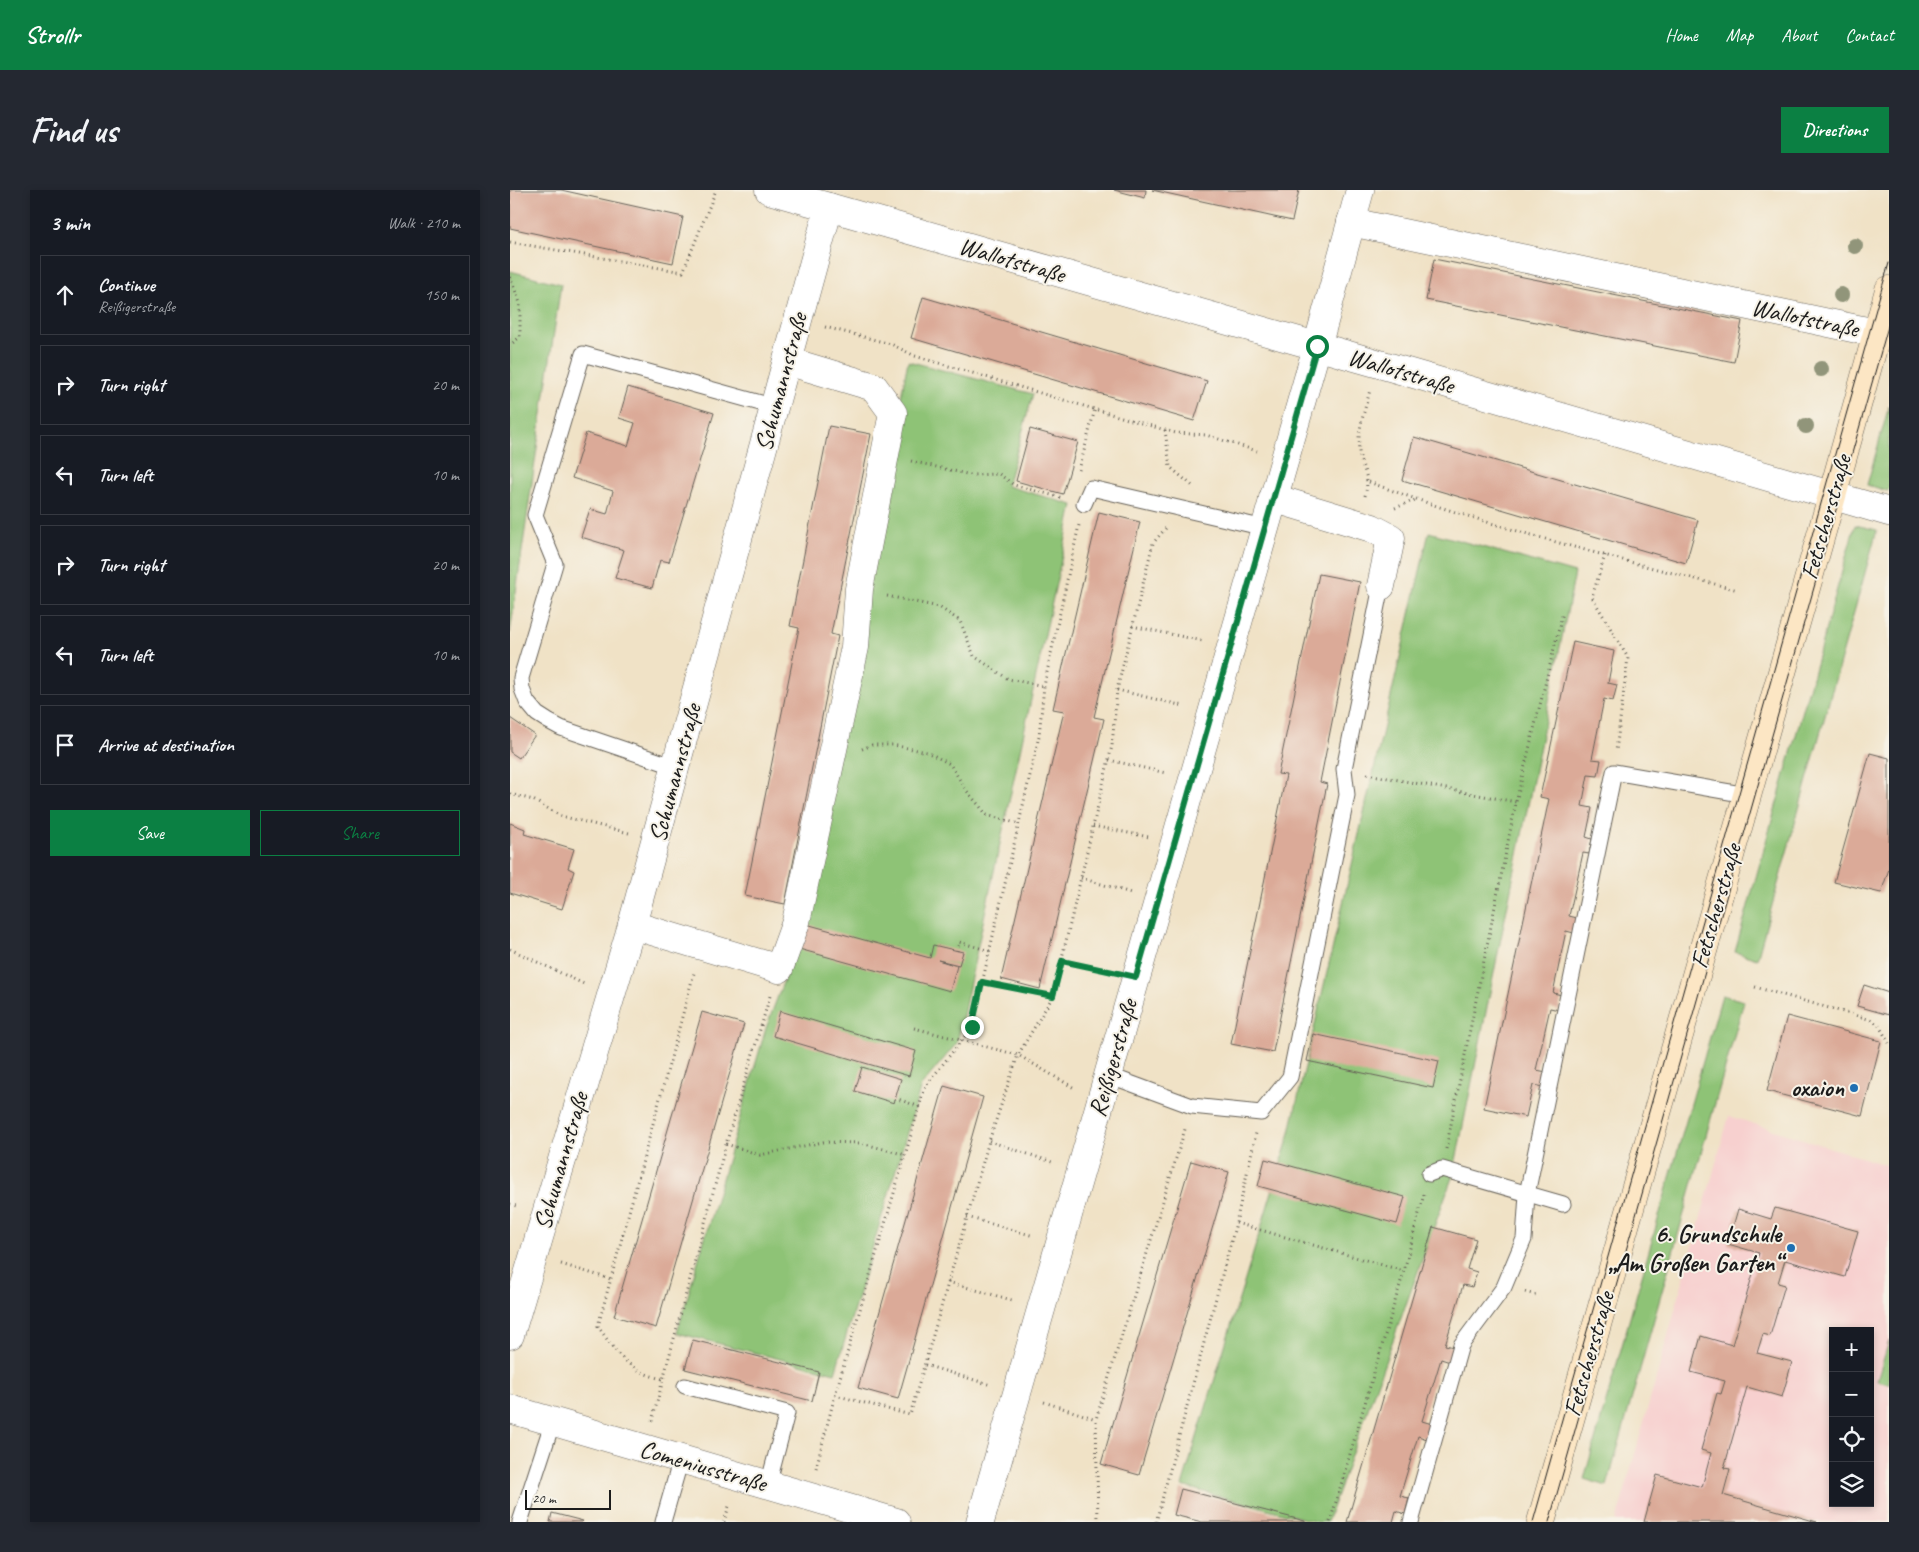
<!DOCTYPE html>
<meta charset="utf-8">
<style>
:root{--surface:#171b24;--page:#242831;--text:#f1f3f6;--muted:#9ea1a6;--line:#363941;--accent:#0b8043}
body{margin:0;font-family:Caveat,sans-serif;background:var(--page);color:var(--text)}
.controls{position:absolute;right:15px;bottom:15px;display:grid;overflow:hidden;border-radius:0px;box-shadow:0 2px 8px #0003}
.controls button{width:45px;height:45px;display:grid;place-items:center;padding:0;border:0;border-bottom:1px solid var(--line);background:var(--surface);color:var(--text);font:25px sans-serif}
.scale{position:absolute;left:15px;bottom:12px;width:86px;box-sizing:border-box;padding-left:5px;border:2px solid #1c1c1c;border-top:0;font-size:14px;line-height:18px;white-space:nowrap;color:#1c1c1c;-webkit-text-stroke:4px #f7f3e8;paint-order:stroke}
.stop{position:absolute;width:15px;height:15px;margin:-11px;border:4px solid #0b8043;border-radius:50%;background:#fff}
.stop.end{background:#0b8043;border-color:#fff;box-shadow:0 1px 5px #0008}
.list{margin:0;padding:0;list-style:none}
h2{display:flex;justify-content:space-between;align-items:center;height:65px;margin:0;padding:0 20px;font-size:21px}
h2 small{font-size:16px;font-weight:400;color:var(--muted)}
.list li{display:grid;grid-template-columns:32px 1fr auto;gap:15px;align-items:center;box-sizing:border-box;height:80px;margin:0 10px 10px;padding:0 10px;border:1px solid var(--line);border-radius:0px}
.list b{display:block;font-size:19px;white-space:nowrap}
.list p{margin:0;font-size:16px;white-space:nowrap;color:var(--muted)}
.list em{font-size:16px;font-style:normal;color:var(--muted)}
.actions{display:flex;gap:10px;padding:15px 20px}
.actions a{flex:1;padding:11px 0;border:1px solid var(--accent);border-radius:0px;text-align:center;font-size:18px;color:var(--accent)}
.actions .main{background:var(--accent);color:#fff}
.icon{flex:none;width:28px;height:28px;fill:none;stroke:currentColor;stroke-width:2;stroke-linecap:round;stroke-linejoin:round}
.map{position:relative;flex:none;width:1379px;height:1332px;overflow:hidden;border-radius:0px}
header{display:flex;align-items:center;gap:30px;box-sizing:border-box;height:70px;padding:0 25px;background:var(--accent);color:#fff}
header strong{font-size:24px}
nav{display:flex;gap:28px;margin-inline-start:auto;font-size:18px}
.intro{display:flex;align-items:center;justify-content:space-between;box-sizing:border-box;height:120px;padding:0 30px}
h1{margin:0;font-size:35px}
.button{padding:12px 22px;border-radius:0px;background:var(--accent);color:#fff;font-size:18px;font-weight:700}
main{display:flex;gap:30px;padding:0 30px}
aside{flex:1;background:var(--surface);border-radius:0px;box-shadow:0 2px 8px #0003}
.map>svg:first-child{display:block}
</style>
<header>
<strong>Strollr</strong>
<nav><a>Home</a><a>Map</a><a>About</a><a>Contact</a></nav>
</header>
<div class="intro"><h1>Find us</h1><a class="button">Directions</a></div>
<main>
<aside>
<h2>3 min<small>Walk · 210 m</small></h2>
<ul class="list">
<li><svg class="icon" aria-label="ahead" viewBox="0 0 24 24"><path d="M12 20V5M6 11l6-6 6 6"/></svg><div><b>Continue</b><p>Reißigerstraße</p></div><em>150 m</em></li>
<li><svg class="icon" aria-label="right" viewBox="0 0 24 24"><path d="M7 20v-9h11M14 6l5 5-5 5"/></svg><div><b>Turn right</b></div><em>20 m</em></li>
<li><svg class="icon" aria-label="left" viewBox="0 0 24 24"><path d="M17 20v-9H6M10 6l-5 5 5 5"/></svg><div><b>Turn left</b></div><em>10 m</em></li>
<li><svg class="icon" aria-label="right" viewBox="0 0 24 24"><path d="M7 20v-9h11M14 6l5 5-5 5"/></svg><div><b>Turn right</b></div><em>20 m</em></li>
<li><svg class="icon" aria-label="left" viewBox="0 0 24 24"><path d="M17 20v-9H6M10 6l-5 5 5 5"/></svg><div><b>Turn left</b></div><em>10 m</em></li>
<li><svg class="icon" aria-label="arrive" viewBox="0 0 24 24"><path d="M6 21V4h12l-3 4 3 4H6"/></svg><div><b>Arrive at destination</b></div></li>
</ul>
<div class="actions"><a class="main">Save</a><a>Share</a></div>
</aside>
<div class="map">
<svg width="1379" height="1332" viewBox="0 0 1379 1332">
<rect width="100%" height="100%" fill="#f7f3e8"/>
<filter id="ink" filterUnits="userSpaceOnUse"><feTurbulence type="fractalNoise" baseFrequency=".02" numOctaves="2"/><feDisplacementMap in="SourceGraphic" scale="10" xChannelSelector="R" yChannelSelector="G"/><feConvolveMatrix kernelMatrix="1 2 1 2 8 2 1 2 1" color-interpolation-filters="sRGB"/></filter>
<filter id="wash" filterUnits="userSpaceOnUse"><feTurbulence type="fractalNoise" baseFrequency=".0096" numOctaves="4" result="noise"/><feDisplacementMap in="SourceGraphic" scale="20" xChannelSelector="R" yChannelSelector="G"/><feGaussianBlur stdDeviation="1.12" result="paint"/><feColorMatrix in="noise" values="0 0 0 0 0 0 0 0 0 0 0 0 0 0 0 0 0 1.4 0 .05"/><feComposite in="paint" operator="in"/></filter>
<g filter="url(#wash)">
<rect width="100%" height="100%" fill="#f0e2c6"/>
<path fill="#f7d0cf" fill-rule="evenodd" d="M 1219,926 L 1379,976 L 1379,1332 L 1106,1332 ZM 1323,1141 L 1360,1141 L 1360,1313 L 1323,1313 Z"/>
<g fill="#8ec376" stroke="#557049">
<path d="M 0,81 L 51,94 L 0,443 Z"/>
<path d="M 398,171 L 523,204 L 497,296 L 563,315 L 447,853 L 411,896 L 325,1183 L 167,1143 L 256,838 L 296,731 L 343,453 Z"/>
<path d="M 1379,216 L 1379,298 L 1378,301 L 1357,295 Z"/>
<path d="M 1345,335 L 1367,340 L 1247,769 L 1225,762 Z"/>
<path d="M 919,342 L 1065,383 L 943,985 L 817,1332 L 806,1332 L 672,1296 L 779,946 Z"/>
<path d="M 1212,805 L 1234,811 L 1097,1296 L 1074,1289 Z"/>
<path d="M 1379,1151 L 1379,1194 L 1367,1191 Z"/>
</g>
<g id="blocks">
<g fill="#dbaa98">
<path d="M 0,0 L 51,0 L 173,27 L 163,73 L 0,38 Z"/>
<path d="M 604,0 L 636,0 L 635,8 Z"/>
<path d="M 642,0 L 789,0 L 782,31 Z"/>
<path d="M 924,69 L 1232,131 L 1224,172 L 916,110 Z"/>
<path d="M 413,107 L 697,191 L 684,231 L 401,148 Z"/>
<path d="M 118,197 L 204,223 L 159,372 L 150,370 L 142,398 L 105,388 L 114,360 L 71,347 L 80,319 L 97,324 L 103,301 L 62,288 L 76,243 L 118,256 L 125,233 L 109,228 Z"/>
<path d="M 319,236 L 361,244 L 321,444 L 328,446 L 275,714 L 235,706 L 289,438 L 280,436 Z"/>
<path d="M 520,239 L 568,252 L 553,304 L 506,291 Z"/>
<path d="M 904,247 L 1188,330 L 1176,373 L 892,290 Z"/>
<path d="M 589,322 L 630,332 L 584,527 L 594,529 L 530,799 L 491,789 L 554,521 L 543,519 Z"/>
<path d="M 809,384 L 850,392 L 810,592 L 817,594 L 763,862 L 721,854 L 776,585 L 768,584 Z"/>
<path d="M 1063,452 L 1104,461 L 1098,493 L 1107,495 L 1103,511 L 1094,509 L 1082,569 L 1091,570 L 1088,586 L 1078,585 L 1072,616 L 1082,618 L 1076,647 L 1082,649 L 1079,664 L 1073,663 L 1059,726 L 1067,728 L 1064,743 L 1056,741 L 1043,803 L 1052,805 L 1049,820 L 1040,818 L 1026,880 L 1037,882 L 1033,897 L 1023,895 L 1016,927 L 974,918 L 1039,609 L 1030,607 Z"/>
<path d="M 0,528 L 25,545 L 9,568 L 0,562 Z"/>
<path d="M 1360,563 L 1379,568 L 1379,679 L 1371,703 L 1324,692 Z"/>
<path d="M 0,633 L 15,639 L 14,644 L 64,659 L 58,678 L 64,681 L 52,719 L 0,703 Z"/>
<path d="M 296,734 L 420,768 L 423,755 L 453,762 L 449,775 L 428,770 L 447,776 L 440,801 L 289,759 Z"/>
<path d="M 1354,795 L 1379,803 L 1379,825 L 1347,816 Z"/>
<path d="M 270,821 L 406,861 L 399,886 L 263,846 Z"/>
<path d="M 192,822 L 234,834 L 146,1138 L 104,1126 Z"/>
<path d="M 1277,826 L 1371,851 L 1352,926 L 1257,901 Z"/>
<path d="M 803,844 L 929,871 L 923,898 L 797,871 Z"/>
<path d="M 352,877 L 391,889 L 384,913 L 345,901 Z"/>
<path d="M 434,896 L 473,907 L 388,1209 L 348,1198 Z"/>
<path d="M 755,969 L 895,1007 L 887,1034 L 748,996 Z"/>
<path d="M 681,971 L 719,982 L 629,1285 L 591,1274 Z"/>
<path d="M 1265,1018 L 1348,1041 L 1335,1087 L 1275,1070 L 1268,1093 L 1275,1095 L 1260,1146 L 1253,1144 L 1247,1163 L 1282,1172 L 1272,1207 L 1237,1197 L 1214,1278 L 1220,1279 L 1213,1305 L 1307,1332 L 1134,1332 L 1147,1285 L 1192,1297 L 1201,1263 L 1191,1260 L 1207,1203 L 1211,1204 L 1215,1191 L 1181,1182 L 1191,1146 L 1222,1155 L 1249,1063 L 1218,1054 L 1228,1019 L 1261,1029 Z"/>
<path d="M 923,1037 L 966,1049 L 957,1079 L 967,1082 L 962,1097 L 953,1095 L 935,1155 L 944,1157 L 940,1172 L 931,1169 L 912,1231 L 922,1234 L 917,1249 L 908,1246 L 890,1306 L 899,1308 L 895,1324 L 886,1321 L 883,1332 L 837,1332 Z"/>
<path d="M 183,1150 L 309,1182 L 302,1211 L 175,1179 Z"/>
<path d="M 671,1299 L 795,1331 L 795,1332 L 692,1332 L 664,1325 Z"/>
<path d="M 42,1323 L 73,1331 L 72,1332 L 40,1332 Z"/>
</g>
</g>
</g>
<g filter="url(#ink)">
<use href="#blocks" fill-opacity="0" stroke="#666158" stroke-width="1"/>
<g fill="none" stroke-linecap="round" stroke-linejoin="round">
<g stroke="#666158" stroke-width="17">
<g id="service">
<path d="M 574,314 L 581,298 L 755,338"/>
<path d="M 166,577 L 51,538 L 38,531 L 27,524 L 17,512 L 12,499 L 11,488 L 45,374 L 25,325 L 73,164 L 265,217"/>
<path d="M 598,885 L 682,916 L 751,923 L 780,887 L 837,605 L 834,579 L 871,396"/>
<path d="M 919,984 L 932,979 L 1053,1014"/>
<path d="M 175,1196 L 277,1223 L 258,1295"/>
<path d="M 10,1332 L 43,1231"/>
<path d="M 153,1332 L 171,1269"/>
<path d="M 901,1332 L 951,1155 L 994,1097 L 1014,1049 L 1017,1004 L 1104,582 L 1237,605"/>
</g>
</g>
<g stroke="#666158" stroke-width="29">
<g id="minor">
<path d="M 259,0 L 866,173 L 1379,322"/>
<path d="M 841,32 L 1366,143"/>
<path d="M 763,308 L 862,338 L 881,348 L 871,396"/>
<path d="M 122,735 L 269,779 L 286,732 L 345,457 L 349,399 L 383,223 L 364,197 L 277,171"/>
<path d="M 0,1145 L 122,735 L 319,17"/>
<path d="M 0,1219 L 386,1332"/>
<path d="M 470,1332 L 807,157 L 850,0"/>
</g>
</g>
<g stroke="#666158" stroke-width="29">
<path id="secondary" d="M 1031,1332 L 1322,306 L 1379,100"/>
</g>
<g stroke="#666158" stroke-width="3" stroke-dasharray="1 4" stroke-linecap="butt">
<path d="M 0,52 L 173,82 L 206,0"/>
<path d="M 0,87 L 10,113 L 10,147 L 0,155"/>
<path d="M 315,137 L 381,154 L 405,166 L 655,240 L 666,243 L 696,245 L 747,261"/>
<path d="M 655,240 L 660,277 L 685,298"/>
<path d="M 401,271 L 461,285 L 489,284 L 504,295 L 553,308"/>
<path d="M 569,280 L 585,219"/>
<path d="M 859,292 C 978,337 1105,368 1228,400"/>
<path d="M 855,306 C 861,282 851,281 849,261 C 847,241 855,220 860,200"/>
<path d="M 885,318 L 905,310"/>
<path d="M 1095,365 L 1082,407 L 1118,468 L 1106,561"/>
<path d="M 377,406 L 429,417 L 450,431 L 464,466 L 498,489 L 534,496"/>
<path d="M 622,436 L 693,451"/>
<path d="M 607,500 L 674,516"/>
<path d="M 352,559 L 362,555 L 383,555 L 417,562 L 440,574 L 456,600 L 477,625 L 509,634"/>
<path d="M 599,570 L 656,583"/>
<path d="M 857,584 L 1006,612"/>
<path d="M 0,604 L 23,610 L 51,626 L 119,643"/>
<path d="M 583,636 L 639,647"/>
<path d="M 571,688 L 621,703"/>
<path d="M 0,759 L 76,795"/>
<path d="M 447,761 L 449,752 L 480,761"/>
<path d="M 551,771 L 600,781"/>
<path d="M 473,792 L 543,806"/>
<path d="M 1245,797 L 1358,829 L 1368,834 L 1379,853"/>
<path d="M 404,838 L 508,865 L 566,899"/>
<path d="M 385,908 L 410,917"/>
<path d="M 479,951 L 545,973"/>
<path d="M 216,954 L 250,965 L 313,952 L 351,953 L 396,965"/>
<path d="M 936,959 L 1006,612 L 1053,422"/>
<path d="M 0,1014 L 9,1017"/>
<path d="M 457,1027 L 524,1046"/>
<path d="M 726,1033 L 894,1081"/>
<path d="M 51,1074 L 100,1089"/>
<path d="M 438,1092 L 505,1111"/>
<path d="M 1015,1102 L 1026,1105"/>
<path d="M 415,1175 L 481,1195"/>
<path d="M 152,1189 C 118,1181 106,1163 88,1136 L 184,783"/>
<path d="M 325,1205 L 400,1225 L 479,951 L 508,865 L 543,806 L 602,556 L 607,500 L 643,353 L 656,338"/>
<path d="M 534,1212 L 586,1229"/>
<path d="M 142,1231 L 216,954 L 260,806"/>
<path d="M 306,1278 L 325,1205 L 415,897 L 462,837 L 529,546 L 534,496 L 569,335"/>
<path d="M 214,1332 L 220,1313"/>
<path d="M 588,1332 L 586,1229 L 676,936"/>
<path d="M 646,1332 L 726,1033 L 746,943"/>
<path d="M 820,1332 L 894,1081 L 914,1004"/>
</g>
<use href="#service" stroke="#fff" stroke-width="15"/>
<use href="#minor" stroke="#fff" stroke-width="28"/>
<use href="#secondary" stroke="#fce6c4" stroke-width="28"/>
<g stroke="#1c1c1c" stroke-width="1">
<path d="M 1023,1332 L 1379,73"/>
<path d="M 1039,1332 L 1379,133"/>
</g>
</g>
<g fill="#91957a">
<circle cx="1345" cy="56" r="8"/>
<circle cx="1331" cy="105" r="8"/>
<circle cx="1311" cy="179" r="8"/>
<circle cx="1296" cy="236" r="8"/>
</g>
</g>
<g fill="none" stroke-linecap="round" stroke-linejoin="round" filter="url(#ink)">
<path stroke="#0b8043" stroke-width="6" d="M 462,837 L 472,792 L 543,806 L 552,771 L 626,787 L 807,156"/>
</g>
<g fill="#1f6fb2" stroke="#f7f3e8" stroke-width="2">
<circle cx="1344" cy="898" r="5"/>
<circle cx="1281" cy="1058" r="5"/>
</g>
<g text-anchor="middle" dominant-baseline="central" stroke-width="4" stroke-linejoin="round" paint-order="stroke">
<g font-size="25" fill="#1c1c1c" stroke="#f7f3e8">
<text transform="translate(502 70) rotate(16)">Wallotstraße</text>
<text transform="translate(1295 128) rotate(12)">Wallotstraße</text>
<text transform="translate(891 181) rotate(16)">Wallotstraße</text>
<text transform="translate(271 192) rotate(-75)">Schumannstraße</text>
<text transform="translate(1316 327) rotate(-74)">Fetscherstraße</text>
<text transform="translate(165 583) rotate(-75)">Schumannstraße</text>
<text transform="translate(1206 716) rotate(-74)">Fetscherstraße</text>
<text transform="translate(603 868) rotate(-74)">Reißigerstraße</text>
<text transform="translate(51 971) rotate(-74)">Schumannstraße</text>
<text transform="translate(1079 1164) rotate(-74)">Fetscherstraße</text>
<text transform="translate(193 1276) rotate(16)">Comeniusstraße</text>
</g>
<g font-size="25" font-weight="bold" fill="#1c1c1c" stroke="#f7f3e8" text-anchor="end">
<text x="1334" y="898">oxaion</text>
<text x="1271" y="1044">6. Grundschule<tspan x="1271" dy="29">„Am Großen Garten“</tspan></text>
</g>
</g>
</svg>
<div class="controls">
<button>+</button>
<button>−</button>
<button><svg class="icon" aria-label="locate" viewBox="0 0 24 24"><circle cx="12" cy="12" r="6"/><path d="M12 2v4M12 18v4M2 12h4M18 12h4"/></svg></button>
<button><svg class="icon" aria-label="layers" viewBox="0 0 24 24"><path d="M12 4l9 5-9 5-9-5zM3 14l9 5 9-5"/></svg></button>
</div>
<div class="scale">20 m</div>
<div class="stop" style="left:807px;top:156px"></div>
<div class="stop end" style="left:462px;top:837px"></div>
</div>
</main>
